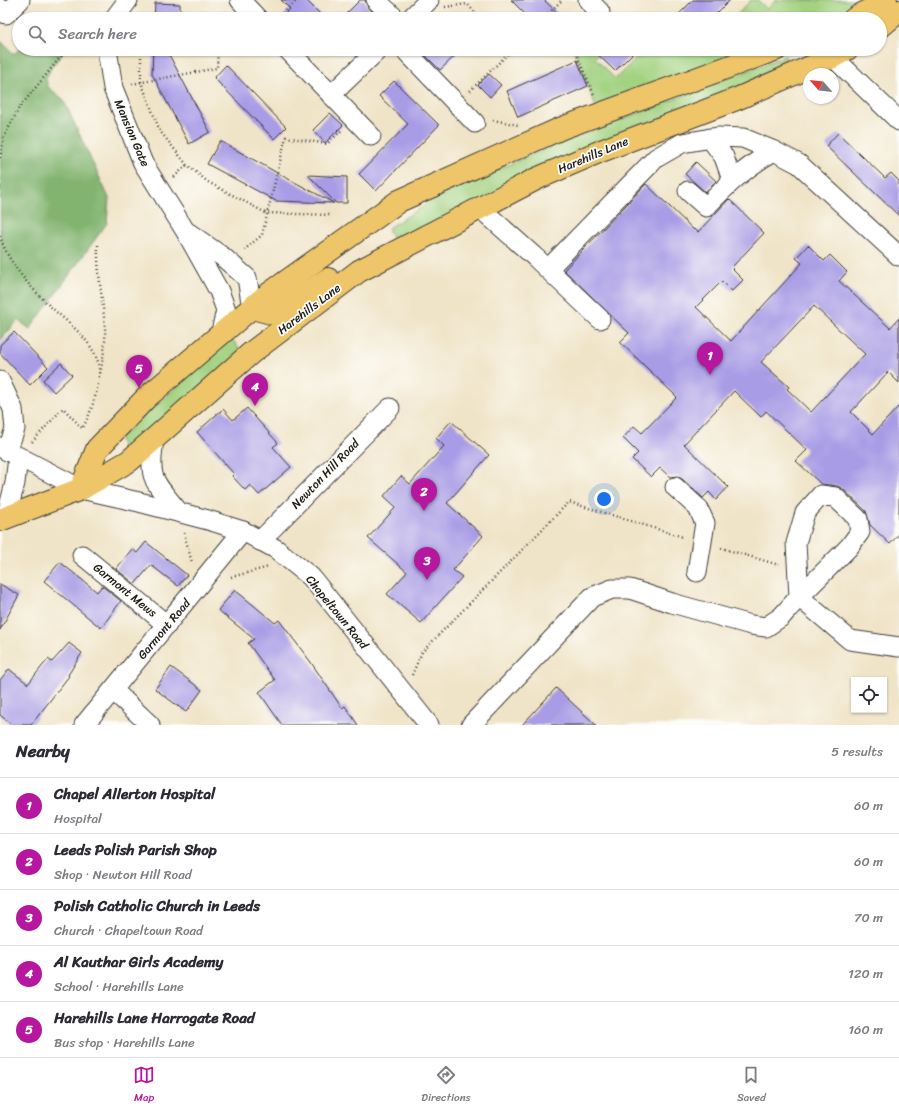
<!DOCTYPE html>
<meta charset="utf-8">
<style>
:root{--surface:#fff;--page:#f2f2f3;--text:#2b2b33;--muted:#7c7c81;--line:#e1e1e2;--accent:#b5179e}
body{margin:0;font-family:Sriracha,sans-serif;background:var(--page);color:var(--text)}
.controls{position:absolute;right:12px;bottom:12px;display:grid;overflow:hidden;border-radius:0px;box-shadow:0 1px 3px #0004}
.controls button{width:36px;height:36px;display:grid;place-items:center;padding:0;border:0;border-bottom:1px solid var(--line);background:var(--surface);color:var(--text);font:20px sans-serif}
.compass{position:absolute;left:803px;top:68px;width:36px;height:36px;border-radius:50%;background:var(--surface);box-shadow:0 1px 3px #0004;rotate:297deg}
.you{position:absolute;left:604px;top:499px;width:14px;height:14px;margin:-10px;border:3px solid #fff;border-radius:50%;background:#1a73e8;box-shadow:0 0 0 6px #1a73e833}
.badge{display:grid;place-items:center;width:26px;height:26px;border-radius:50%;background:var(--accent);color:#fff;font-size:13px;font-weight:700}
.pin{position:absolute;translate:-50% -33px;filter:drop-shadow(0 1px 2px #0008)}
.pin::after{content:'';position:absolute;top:21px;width:14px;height:12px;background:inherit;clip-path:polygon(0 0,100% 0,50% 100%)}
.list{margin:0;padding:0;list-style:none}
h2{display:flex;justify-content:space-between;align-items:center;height:52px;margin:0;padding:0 16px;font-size:17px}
h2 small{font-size:13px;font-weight:400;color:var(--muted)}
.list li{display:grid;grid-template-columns:26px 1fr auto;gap:12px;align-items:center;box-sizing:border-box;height:56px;padding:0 16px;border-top:1px solid var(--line)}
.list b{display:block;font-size:15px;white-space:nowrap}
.list p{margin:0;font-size:13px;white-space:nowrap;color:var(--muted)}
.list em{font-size:13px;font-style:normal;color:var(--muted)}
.icon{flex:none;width:22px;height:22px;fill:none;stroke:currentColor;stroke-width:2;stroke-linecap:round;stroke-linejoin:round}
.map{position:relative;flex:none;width:899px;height:725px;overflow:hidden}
.search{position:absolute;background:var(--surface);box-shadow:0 1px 3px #0004;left:12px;right:12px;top:12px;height:44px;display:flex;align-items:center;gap:10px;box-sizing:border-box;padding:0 14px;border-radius:22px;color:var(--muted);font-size:15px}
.sheet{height:332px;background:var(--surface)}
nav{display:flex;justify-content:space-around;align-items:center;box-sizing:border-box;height:56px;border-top:1px solid var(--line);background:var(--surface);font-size:11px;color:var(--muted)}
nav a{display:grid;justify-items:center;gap:2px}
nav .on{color:var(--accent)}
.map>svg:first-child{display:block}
</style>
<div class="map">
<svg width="899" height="725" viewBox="0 0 899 725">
<rect width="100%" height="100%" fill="#fdfcf7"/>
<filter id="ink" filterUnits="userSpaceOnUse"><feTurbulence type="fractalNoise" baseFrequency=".025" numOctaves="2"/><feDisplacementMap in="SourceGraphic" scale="8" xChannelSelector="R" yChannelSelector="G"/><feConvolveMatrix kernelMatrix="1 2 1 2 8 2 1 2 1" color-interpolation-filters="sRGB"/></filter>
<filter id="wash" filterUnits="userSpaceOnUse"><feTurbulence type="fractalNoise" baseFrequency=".012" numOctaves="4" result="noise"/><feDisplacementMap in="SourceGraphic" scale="16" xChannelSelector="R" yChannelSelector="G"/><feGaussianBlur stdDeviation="0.9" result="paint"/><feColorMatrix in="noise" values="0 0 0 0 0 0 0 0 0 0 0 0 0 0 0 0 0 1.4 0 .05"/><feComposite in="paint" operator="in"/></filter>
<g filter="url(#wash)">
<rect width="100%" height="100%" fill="#f0e4c8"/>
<g fill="#a3d281" stroke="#60774e">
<path d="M 751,0 L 758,0 L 767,9 L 776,0 L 886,0 L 854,19 L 733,19 Z"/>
<path d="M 574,49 L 603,49 L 595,58 L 615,79 L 646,49 L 780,49 L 599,115 Z"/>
<path d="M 785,56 L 789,64 L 394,243 L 388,228 L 447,192 L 528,156 Z"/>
<path d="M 229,340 L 233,340 L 239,349 L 237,354 L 125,453 L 119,438 Z"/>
</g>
<path fill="#82b46f" stroke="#4f6846" d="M 1,41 L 14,54 L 19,49 L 67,49 L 52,66 L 46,79 L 48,87 L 63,99 L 109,198 L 107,223 L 30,329 L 18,320 L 0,341 Z"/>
<g id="blocks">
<g fill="#a99ce6" fill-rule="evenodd">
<path d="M 281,0 L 306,0 L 325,19 L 280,19 L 290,9 Z"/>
<path d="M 360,0 L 365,0 L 368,8 L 373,12 L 366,19 L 341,19 Z"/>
<path d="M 511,0 L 544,0 L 564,19 L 530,19 Z"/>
<path d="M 693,0 L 730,0 L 711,19 L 674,19 Z"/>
<path d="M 155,3 L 180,4 L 180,19 L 154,19 Z"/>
<path d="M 153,49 L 166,49 L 210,132 L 189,144 L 152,74 Z"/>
<path d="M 419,49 L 462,49 L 440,70 Z"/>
<path d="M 592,49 L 637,49 L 615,71 Z"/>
<path d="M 577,60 L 588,86 L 518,117 L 507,91 Z"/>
<path d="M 226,65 L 286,127 L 274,139 L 214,78 Z"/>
<path d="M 489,74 L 501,85 L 490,97 L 478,85 Z"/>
<path d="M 394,81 L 439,125 L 376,191 L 359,174 L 408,124 L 379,96 Z"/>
<path d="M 330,113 L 343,125 L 325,143 L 313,130 Z"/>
<path d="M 838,133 L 885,178 L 891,173 L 899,181 L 899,216 L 826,146 Z"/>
<path d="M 220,141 L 281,175 L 334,203 L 276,201 L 250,187 L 207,164 Z"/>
<path d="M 696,162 L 716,181 L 705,192 L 685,174 Z"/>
<path d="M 308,175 L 347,177 L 347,203 L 336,203 Z"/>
<path d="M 646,184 L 694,230 L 695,229 L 698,232 L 729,199 L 764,233 L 733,266 L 734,267 L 732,269 L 743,280 L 732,291 L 722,281 L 696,307 L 731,341 L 802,263 L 796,258 L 808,245 L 824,261 L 830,255 L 847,272 L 839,281 L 890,328 L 899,318 L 899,383 L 888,372 L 851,412 L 873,434 L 899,406 L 899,534 L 890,544 L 870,525 L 866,511 L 843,489 L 837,486 L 821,484 L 796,461 L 807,450 L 766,411 L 761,417 L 734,391 L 684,444 L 728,487 L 716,500 L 709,492 L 703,498 L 682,479 L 677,476 L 670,477 L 660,468 L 651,477 L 632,459 L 638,453 L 623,438 L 634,426 L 642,433 L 677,397 L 620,342 L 629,333 L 564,270 ZM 814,306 L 865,354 L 811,412 L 787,389 L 789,387 L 761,362 Z"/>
<path d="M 14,332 L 48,367 L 30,385 L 0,353 L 0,345 Z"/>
<path d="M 61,363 L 72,375 L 54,392 L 43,380 Z"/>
<path d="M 247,408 L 278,443 L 273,447 L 291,467 L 259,495 L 250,485 L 245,490 L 232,476 L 234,474 L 197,432 L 223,409 L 233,420 Z"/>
<path d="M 451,421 L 489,455 L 447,503 L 483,536 L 453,570 L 462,577 L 421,623 L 387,594 L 407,572 L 368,538 L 396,507 L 384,496 L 401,476 L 410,484 L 444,446 L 436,438 Z"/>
<path d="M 146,542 L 187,575 L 178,586 L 151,565 L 135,584 L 116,569 L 132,549 L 137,553 Z"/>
<path d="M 60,562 L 97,592 L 102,586 L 121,601 L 101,628 L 44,581 Z"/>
<path d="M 0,584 L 19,595 L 0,630 Z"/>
<path d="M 235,590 L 275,623 L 279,620 L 310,661 L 342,708 L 345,706 L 358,725 L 282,725 L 259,692 L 275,680 L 248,643 L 254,639 L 218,610 Z"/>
<path d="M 69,643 L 82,653 L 68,675 L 69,676 L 31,725 L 12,725 L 0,715 L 0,680 L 9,669 L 28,684 L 48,659 L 52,662 Z"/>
<path d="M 171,667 L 202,690 L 186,712 L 155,689 Z"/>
<path d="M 556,688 L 596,725 L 522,725 Z"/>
</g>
</g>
</g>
<g filter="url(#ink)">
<use href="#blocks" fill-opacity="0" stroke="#3c3a36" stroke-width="1"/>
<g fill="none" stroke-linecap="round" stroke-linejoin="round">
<g stroke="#3c3a36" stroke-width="21">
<g id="minor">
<path d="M 240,0 L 258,19"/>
<path d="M 376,0 L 396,19"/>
<path d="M 588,0 L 600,12"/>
<path d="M 0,8 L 6,14 L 20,0"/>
<path d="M 114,19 L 128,0"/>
<path d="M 410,19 L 429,0"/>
<path d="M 107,49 L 113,88 L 143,163 L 186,232 L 219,291 L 226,310 L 220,336"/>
<path d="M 287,49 L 371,136"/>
<path d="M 404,49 L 475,123"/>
<path d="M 827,49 L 833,57 L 899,121"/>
<path d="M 331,95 L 379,49"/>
<path d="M 710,138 L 724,157 L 732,180"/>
<path d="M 688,191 L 706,207 C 727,185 747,166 774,151"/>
<path d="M 481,209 L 536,258 L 600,319"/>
<path d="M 189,233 L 223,257 L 247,278 L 252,308"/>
<path d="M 548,269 L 656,158 L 682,143 L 718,137 L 743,138 L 774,151 L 799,164 L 899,256"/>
<path d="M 0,381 L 13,409 L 15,429 L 7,451"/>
<path d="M 154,439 C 148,480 153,480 178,511"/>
<path d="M 0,447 L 81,489 L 139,502 L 208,520 L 243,531 L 276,549 L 311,577 L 429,725"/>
<path d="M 675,487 L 698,508 L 705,523 L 697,572"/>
<path d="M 6,518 L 15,483 L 18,457"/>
<path d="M 260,541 L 390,408"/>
<path d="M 82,555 L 167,625"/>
<path d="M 113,690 L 150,725"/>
<path d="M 84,725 L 243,531"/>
<path d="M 471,725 L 592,597 L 612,589 L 630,589 L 672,603 L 751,625 L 766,627 L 781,617 L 799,597 L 849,547 L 860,532 L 858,519 L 835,497 L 821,495 L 805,513 L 796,543 L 799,597 L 850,640 L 899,647"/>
</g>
</g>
<g stroke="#3c3a36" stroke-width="24">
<g id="major">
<path d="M 854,19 L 886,0"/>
<path d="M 880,27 L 899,11"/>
<path d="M 252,308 L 271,313 L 290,304 L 328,279"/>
<path d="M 81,489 L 97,449 L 146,398 L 263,298 L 399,201 L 562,128 L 777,49"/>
<path d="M 0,520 L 81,489 L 129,461 L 251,353 L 359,271 L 536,179 L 601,151 L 739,98 L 833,57 L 847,49"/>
</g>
</g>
<g stroke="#3c3a36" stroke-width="2.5" stroke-dasharray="1 3" stroke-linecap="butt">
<path d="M 445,7 L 467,4 L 482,19"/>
<path d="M 219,19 L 226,13"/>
<path d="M 277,19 L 297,0"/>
<path d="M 543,19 L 562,0"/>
<path d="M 141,49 L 141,82 L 160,131 L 187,165 L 208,182 L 266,213 L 331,215"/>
<path d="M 574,49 L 594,95"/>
<path d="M 132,84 L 217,68 L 218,49"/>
<path d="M 470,91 L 513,49"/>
<path d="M 493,120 L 518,125"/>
<path d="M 0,158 L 4,137 L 19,108 L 67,49"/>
<path d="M 174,177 L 187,165"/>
<path d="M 0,236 C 8,264 32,289 53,309 C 70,324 91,340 98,362 C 103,379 91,414 82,429"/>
<path d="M 98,245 C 97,273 103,300 105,328 C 106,343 103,359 100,374"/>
<path d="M 244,250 L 262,235 L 286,137 L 327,144 L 341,131"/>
<path d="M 32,442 L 63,408 L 83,429"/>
<path d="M 184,533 L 192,563"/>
<path d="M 721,548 L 779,565"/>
<path d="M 231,577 L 269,567"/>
<path d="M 412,675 L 422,652 L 569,502 L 683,537"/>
</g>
<use href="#minor" stroke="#fff" stroke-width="19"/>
<use href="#major" stroke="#eec569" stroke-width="22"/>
</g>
</g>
<g text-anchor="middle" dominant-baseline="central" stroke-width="3.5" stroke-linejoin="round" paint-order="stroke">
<g font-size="12" fill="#1c1c1c" stroke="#fdfcf7">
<text transform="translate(132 133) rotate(67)">Mansion Gate</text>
<text transform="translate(593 155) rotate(-23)">Harehills Lane</text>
<text transform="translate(309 309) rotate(-37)">Harehills Lane</text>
<text transform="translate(325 474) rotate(-46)">Newton Hill Road</text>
<text transform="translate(125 590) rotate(39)">Garmont Mews</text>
<text transform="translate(337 612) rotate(51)">Chapeltown Road</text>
<text transform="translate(164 629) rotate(-50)">Garmont Road</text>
</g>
</g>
</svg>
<div class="controls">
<button><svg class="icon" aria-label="locate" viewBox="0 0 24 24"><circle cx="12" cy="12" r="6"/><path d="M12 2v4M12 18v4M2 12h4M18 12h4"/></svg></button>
</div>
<svg class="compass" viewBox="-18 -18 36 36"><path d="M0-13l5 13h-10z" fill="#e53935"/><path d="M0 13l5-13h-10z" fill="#7c7c81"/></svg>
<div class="you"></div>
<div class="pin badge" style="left:710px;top:375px">1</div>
<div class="pin badge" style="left:424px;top:511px">2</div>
<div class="pin badge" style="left:427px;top:580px">3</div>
<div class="pin badge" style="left:255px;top:406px">4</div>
<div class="pin badge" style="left:139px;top:388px">5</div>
<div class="search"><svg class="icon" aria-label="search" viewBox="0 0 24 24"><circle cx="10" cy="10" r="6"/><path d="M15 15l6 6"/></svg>Search here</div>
</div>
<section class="sheet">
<h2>Nearby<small>5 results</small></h2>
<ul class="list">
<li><span class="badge">1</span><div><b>Chapel Allerton Hospital</b><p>Hospital</p></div><em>60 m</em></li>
<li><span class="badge">2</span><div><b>Leeds Polish Parish Shop</b><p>Shop · Newton Hill Road</p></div><em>60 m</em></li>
<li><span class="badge">3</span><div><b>Polish Catholic Church in Leeds</b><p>Church · Chapeltown Road</p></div><em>70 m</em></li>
<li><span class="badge">4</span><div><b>Al Kauthar Girls Academy</b><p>School · Harehills Lane</p></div><em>120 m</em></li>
<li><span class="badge">5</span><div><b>Harehills Lane Harrogate Road</b><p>Bus stop · Harehills Lane</p></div><em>160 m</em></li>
</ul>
</section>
<nav>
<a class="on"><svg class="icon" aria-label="map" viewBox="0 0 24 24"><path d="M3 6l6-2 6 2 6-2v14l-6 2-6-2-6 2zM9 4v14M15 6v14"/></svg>Map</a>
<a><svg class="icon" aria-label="directions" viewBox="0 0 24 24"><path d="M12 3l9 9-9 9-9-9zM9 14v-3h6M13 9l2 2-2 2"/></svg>Directions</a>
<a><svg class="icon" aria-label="saved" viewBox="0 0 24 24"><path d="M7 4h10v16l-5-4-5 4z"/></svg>Saved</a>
</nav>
